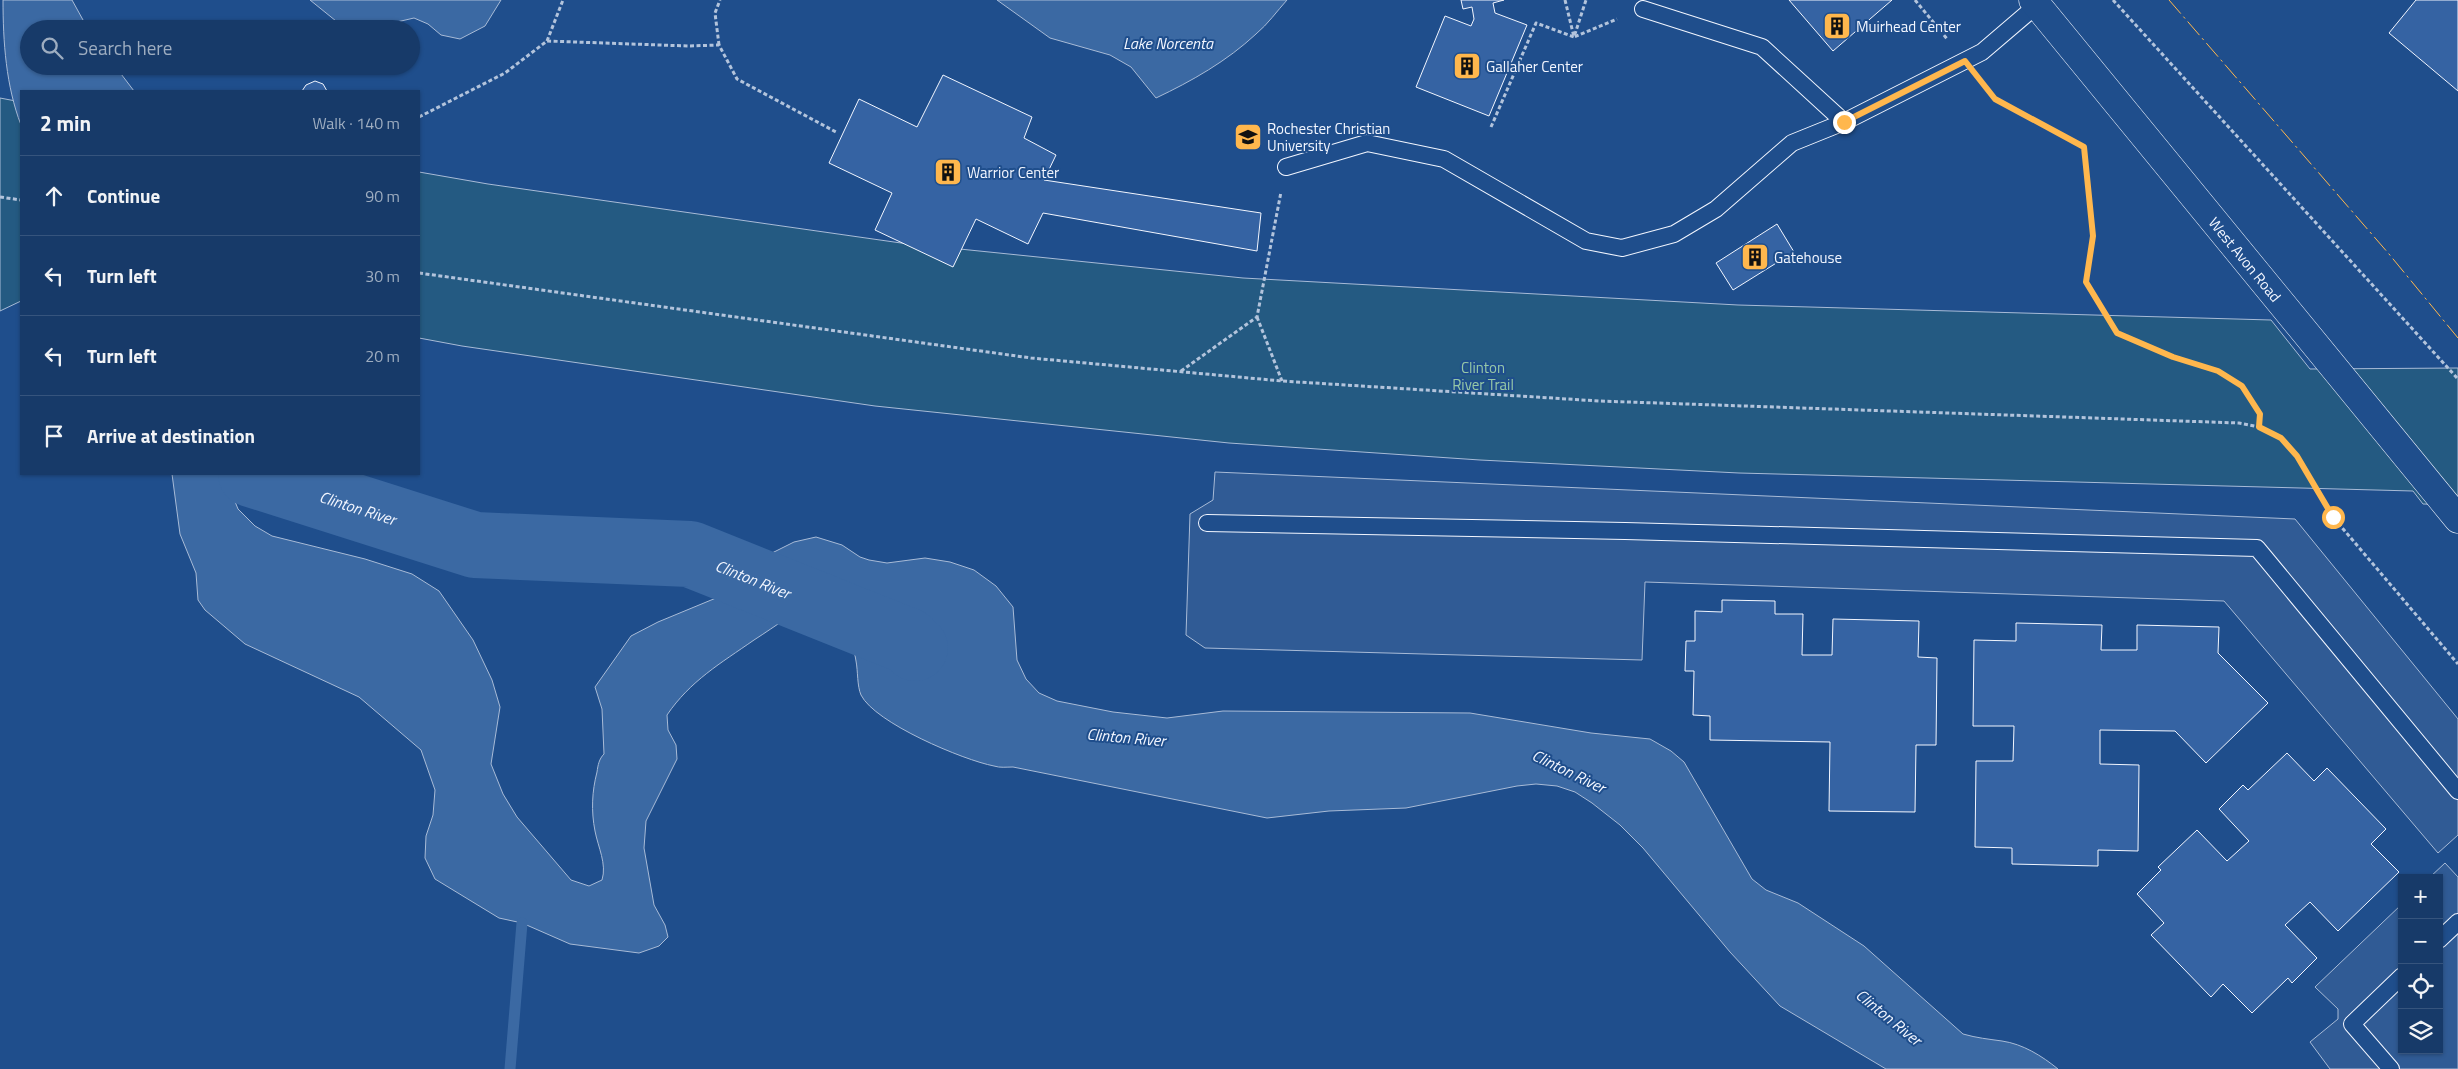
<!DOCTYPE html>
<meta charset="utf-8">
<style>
:root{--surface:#173a69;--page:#244571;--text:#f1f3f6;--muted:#9eadc0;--line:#36547d}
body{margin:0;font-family:"Titillium Web",sans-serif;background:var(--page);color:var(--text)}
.controls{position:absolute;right:15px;bottom:15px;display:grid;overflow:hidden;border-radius:0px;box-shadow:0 1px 4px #0004}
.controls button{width:45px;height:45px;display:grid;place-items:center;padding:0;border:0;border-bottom:1px solid var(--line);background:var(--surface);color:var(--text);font:25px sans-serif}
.stop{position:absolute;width:15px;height:15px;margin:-11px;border:4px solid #ffb74d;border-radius:50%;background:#fff}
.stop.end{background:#ffb74d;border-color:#fff;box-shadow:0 1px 5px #0008}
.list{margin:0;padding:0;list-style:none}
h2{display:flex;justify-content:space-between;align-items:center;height:65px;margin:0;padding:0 20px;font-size:21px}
h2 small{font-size:16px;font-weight:400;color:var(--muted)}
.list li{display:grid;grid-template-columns:32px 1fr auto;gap:15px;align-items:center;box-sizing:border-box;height:80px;padding:0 20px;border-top:1px solid var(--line)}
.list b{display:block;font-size:19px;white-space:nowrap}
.list em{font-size:16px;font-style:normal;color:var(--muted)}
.icon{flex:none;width:28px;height:28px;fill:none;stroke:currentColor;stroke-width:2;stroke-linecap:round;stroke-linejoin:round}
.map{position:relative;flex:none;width:2458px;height:1069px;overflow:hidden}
.search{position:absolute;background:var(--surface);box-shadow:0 1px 4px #0004;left:20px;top:20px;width:400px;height:55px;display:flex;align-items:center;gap:12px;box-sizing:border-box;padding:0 18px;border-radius:28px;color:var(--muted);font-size:19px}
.panel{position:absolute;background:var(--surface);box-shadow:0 1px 4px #0004;left:20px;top:90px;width:400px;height:385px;border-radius:0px}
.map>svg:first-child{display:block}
</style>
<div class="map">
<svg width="2458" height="1069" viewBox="0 0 2458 1069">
<rect width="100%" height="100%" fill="#1f4e8c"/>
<g fill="#245a82" stroke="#a8bbd7">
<path d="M 0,98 L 21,102 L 21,301 L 0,311 Z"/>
<path d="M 419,172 L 488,184 L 901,243 L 1243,278 L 1738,305 L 2271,320 L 2310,369 L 2458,368 L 2458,505 L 2423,504 L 2413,491 L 1739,473 L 1480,460 L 1229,443 L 875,406 L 462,346 L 419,338 Z"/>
</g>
<g fill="#305b95" stroke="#a8bbd7">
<path d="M 1215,472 L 2295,519 L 2458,719 L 2458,835 L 2438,853 L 2224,601 L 1645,582 L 1642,660 L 1205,648 L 1186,635 L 1190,514 L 1213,500 Z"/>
<path d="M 2445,863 L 2458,877 L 2458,1069 L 2330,1069 L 2310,1042 L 2338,1019 L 2338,1009 L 2315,987 L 2402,904 L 2402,1050 L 2439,1050 L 2439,878 L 2429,878 Z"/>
</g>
<g fill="#3b69a3" stroke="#a8bbd7">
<path d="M 3,0 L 72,0 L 88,29 L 29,29 L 29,66 L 115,66 L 134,91 L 21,91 L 21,125 C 6,86 3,42 3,0 Z"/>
<path d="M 310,0 L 501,0 L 485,26 L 460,39 L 441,35 L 428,24 L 414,18 L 371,28 L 349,29 L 336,21 Z"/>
<path d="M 997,0 L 1287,0 C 1277,11 1268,24 1256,34 C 1227,61 1192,81 1156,98 L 1131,67 L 1110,55 L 1050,38 Z"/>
<path d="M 172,474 L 230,474 L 230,489 L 238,509 L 255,526 L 272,536 L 365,559 L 412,574 L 439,591 L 473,640 L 492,680 L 500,707 L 491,764 L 503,794 L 517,817 L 571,880 L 589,886 L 602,880 C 607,864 598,847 595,831 C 591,811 592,791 597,772 C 598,765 599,759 604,754 L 602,709 L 595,687 L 631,636 L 658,622 L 716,598 L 770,554 L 794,542 L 816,537 L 842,545 L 860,557 L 869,560 L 887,563 L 925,558 L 950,562 L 974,570 L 996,586 L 1013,607 L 1017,660 L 1026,679 L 1039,693 L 1057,701 L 1113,712 L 1167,718 L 1223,711 L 1470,713 L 1591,733 L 1650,739 L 1671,751 L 1684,762 L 1752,879 L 1766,890 L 1798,903 L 1864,946 L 1963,1034 C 1977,1038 1988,1039 2002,1041 C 2023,1044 2042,1056 2058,1069 L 1886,1069 L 1780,1006 L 1730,952 L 1643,848 L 1620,825 L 1592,803 L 1575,792 L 1557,786 L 1536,784 L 1517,786 L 1406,808 L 1329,811 L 1267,818 L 1013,767 C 1006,767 1000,768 994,766 C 963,760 875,723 861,695 C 857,686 858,671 856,661 C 853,640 839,612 820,601 C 796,610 776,626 754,640 C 721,663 690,681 667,715 L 668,730 L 676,745 L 677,759 L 646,821 L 644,848 L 654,905 L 665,925 L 668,937 L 659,946 L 639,953 L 570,944 L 522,923 L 499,918 L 435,879 L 425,858 L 426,836 L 433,815 L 435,790 L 421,750 L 359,697 L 245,644 L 205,610 L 198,600 L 196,573 L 180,534 Z"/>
</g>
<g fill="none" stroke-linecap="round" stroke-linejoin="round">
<path stroke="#3b69a3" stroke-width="11" d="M 510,1069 L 522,923"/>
<path stroke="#3b69a3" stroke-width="66" id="s1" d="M 251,474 L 475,545 L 690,554 L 908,641 L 915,648"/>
</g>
<g fill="#3563a3" stroke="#f2f6ff">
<path d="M 1461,0 L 1504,0 L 1493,3 L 1495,13 L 1527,25 L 1489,116 L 1416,87 L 1445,16 L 1471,26 L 1474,19 L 1472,7 L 1463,9 Z"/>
<path d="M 1789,0 L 1892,0 L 1833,51 Z"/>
<path d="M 2416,0 L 2458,0 L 2458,91 L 2389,33 Z"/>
<path d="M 943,75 L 1032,117 L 1024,138 L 1056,155 L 1044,180 L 1261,213 L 1257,251 L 1043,213 L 1028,244 L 976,219 L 953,267 L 875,230 L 892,193 L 829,163 L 859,99 L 917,127 Z"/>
<path d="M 315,81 L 323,84 L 327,91 L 302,91 L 306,85 Z"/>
<path d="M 1777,224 L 1794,252 L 1733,290 L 1716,263 Z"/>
<path d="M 1722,600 L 1775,601 L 1775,614 L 1803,614 L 1802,655 L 1832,655 L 1833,619 L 1919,621 L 1918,657 L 1937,658 L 1936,745 L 1916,745 L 1915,812 L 1829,811 L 1830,742 L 1710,740 L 1710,716 L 1693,715 L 1694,671 L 1685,671 L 1686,641 L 1695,641 L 1695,611 L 1722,612 Z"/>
<path d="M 2016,623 L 2102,625 L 2101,650 L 2137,650 L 2137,625 L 2219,627 L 2218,653 L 2268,703 L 2206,763 L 2175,731 L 2100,730 L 2100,764 L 2139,765 L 2138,851 L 2098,850 L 2098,866 L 2012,864 L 2012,848 L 1975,847 L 1976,761 L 2013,761 L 2014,726 L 1973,726 L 1974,640 L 2016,641 Z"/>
<path d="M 2287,753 L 2314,781 L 2327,768 L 2386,829 L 2371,844 L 2399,872 L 2338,931 L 2310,902 L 2285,925 L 2317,958 L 2292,983 L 2288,978 L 2252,1013 L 2223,984 L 2211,997 L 2151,935 L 2164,923 L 2137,894 L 2161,870 L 2158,867 L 2197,830 L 2227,861 L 2249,841 L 2219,809 L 2243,785 L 2248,790 Z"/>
</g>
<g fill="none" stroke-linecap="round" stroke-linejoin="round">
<g stroke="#f2f6ff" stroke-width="18">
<g id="lane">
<path d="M 1643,9 L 1762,47 L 1844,122 L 1982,52 L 2037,5"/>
<path d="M 1286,167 L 1367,143 L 1444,159 L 1586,241 L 1622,248 L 1674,234 L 1716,209 L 1792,143 L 1844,122"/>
<path d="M 1207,523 L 1625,531 L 2257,548 L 2458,791"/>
<path d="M 2439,940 L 2458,922"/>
<path d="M 2391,1069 L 2352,1024 L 2402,976"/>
</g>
</g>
<g stroke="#f2f6ff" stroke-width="29">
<g id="secondary">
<path id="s2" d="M 2033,0 L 2458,519"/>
</g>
</g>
<g stroke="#b3c4dc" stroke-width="3" stroke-dasharray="4 2.5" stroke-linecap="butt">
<path d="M 1565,0 L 1574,37 L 1617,19"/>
<path d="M 1915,0 L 1948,40"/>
<path d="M 2113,0 L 2458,379"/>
<path d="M 547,41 L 563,0"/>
<path d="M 719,45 L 715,13 L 720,0"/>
<path d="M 1982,82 L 1995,99 L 2084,147 L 2093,236 L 2086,282 L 2117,333 L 2173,357 L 2219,371 L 2241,386 L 2260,414 L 2259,427"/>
<path d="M 419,117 L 505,73 L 547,41 L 688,46 L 719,45 L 737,79 L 836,132"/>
<path d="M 1491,127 L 1536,23 L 1574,37 L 1586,0"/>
<path d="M 0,197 L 21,200"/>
<path d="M 419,273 L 1031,358 L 1282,381 L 1599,401 L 2239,423 L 2259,427 L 2281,438 L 2297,456 L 2333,517 L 2458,664"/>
<path d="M 1257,317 L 1282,381"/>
<path d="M 1181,371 L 1257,317 L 1281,192"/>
</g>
<use href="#lane" stroke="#1f4e8c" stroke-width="16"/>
<use href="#secondary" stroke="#1f4e8c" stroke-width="28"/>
<path stroke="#ffb74d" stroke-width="1" stroke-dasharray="18 4 2.5 4" stroke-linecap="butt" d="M 2169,0 L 2389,254 L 2458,338"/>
</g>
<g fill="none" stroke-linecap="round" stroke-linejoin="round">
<path stroke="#ffb74d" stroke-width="6" d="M 1844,122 L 1965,61 L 1995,99 L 2084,147 L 2093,236 L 2086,282 L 2117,333 L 2173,357 L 2218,371 L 2242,386 L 2260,414 L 2259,427 L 2281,438 L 2297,456 L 2333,517"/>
</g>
<defs>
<g id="building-square" transform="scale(1.4375)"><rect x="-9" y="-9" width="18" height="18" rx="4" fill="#ffb74d" stroke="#1f4e8c"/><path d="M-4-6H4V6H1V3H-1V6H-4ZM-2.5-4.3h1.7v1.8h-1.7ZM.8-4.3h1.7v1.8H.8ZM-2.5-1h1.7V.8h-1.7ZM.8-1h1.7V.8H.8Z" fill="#111"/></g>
<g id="university-square" transform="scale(1.4375)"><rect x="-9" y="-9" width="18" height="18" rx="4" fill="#ffb74d" stroke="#1f4e8c"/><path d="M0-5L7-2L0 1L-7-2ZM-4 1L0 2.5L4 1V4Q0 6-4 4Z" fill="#111"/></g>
</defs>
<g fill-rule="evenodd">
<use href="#building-square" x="1837" y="26"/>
<use href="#building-square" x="1467" y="66"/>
<use href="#university-square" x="1248" y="137"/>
<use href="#building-square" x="948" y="172"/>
<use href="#building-square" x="1755" y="257"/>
</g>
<g text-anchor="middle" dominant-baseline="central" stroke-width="4" stroke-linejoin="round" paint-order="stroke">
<g font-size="15" fill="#f2f6ff" stroke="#1f4e8c" text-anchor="start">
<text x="1856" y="26">Muirhead Center</text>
<text x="1486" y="66">Gallaher Center</text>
<text x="1267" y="128">Rochester Christian<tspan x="1267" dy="17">University</tspan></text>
<text x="967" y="172">Warrior Center</text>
<text x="1774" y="257">Gatehouse</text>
</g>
<g font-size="15" fill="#f2f6ff" stroke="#1f4e8c">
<text stroke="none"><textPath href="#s2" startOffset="335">West Avon Road</textPath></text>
</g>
<g font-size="15" fill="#97c8a6" stroke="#1f4e8c">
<text x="1483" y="367">Clinton<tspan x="1483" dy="17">River Trail</tspan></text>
</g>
<g font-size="16" font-style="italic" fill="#f2f6ff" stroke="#1f4e8c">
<text x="1168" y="43">Lake Norcenta</text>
<text stroke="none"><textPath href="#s1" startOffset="112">Clinton River</textPath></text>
<text stroke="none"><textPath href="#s1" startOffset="518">Clinton River</textPath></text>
<text transform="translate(1126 737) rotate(5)">Clinton River</text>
<text transform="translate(1569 771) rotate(26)">Clinton River</text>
<text transform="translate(1889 1017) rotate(39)">Clinton River</text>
</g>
</g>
</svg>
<div class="controls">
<button>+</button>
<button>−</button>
<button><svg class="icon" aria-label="locate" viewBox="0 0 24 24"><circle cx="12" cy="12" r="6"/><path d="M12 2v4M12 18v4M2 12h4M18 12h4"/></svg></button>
<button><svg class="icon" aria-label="layers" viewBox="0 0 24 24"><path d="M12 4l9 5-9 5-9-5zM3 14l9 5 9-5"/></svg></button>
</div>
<div class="stop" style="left:2333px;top:517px"></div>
<div class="stop end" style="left:1844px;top:122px"></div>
<div class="search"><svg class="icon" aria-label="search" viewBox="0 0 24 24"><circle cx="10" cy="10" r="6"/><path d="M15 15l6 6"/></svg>Search here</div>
<section class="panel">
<h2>2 min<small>Walk · 140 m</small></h2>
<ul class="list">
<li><svg class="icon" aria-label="ahead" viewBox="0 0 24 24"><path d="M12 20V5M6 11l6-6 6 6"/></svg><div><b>Continue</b></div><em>90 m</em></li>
<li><svg class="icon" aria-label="left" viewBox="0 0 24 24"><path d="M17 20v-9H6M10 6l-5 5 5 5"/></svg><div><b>Turn left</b></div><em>30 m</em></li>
<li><svg class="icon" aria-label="left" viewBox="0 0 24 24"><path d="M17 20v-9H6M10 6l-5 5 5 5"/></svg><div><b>Turn left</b></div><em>20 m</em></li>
<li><svg class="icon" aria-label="arrive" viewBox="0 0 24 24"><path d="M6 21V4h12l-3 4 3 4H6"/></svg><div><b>Arrive at destination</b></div></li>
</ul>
</section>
</div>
